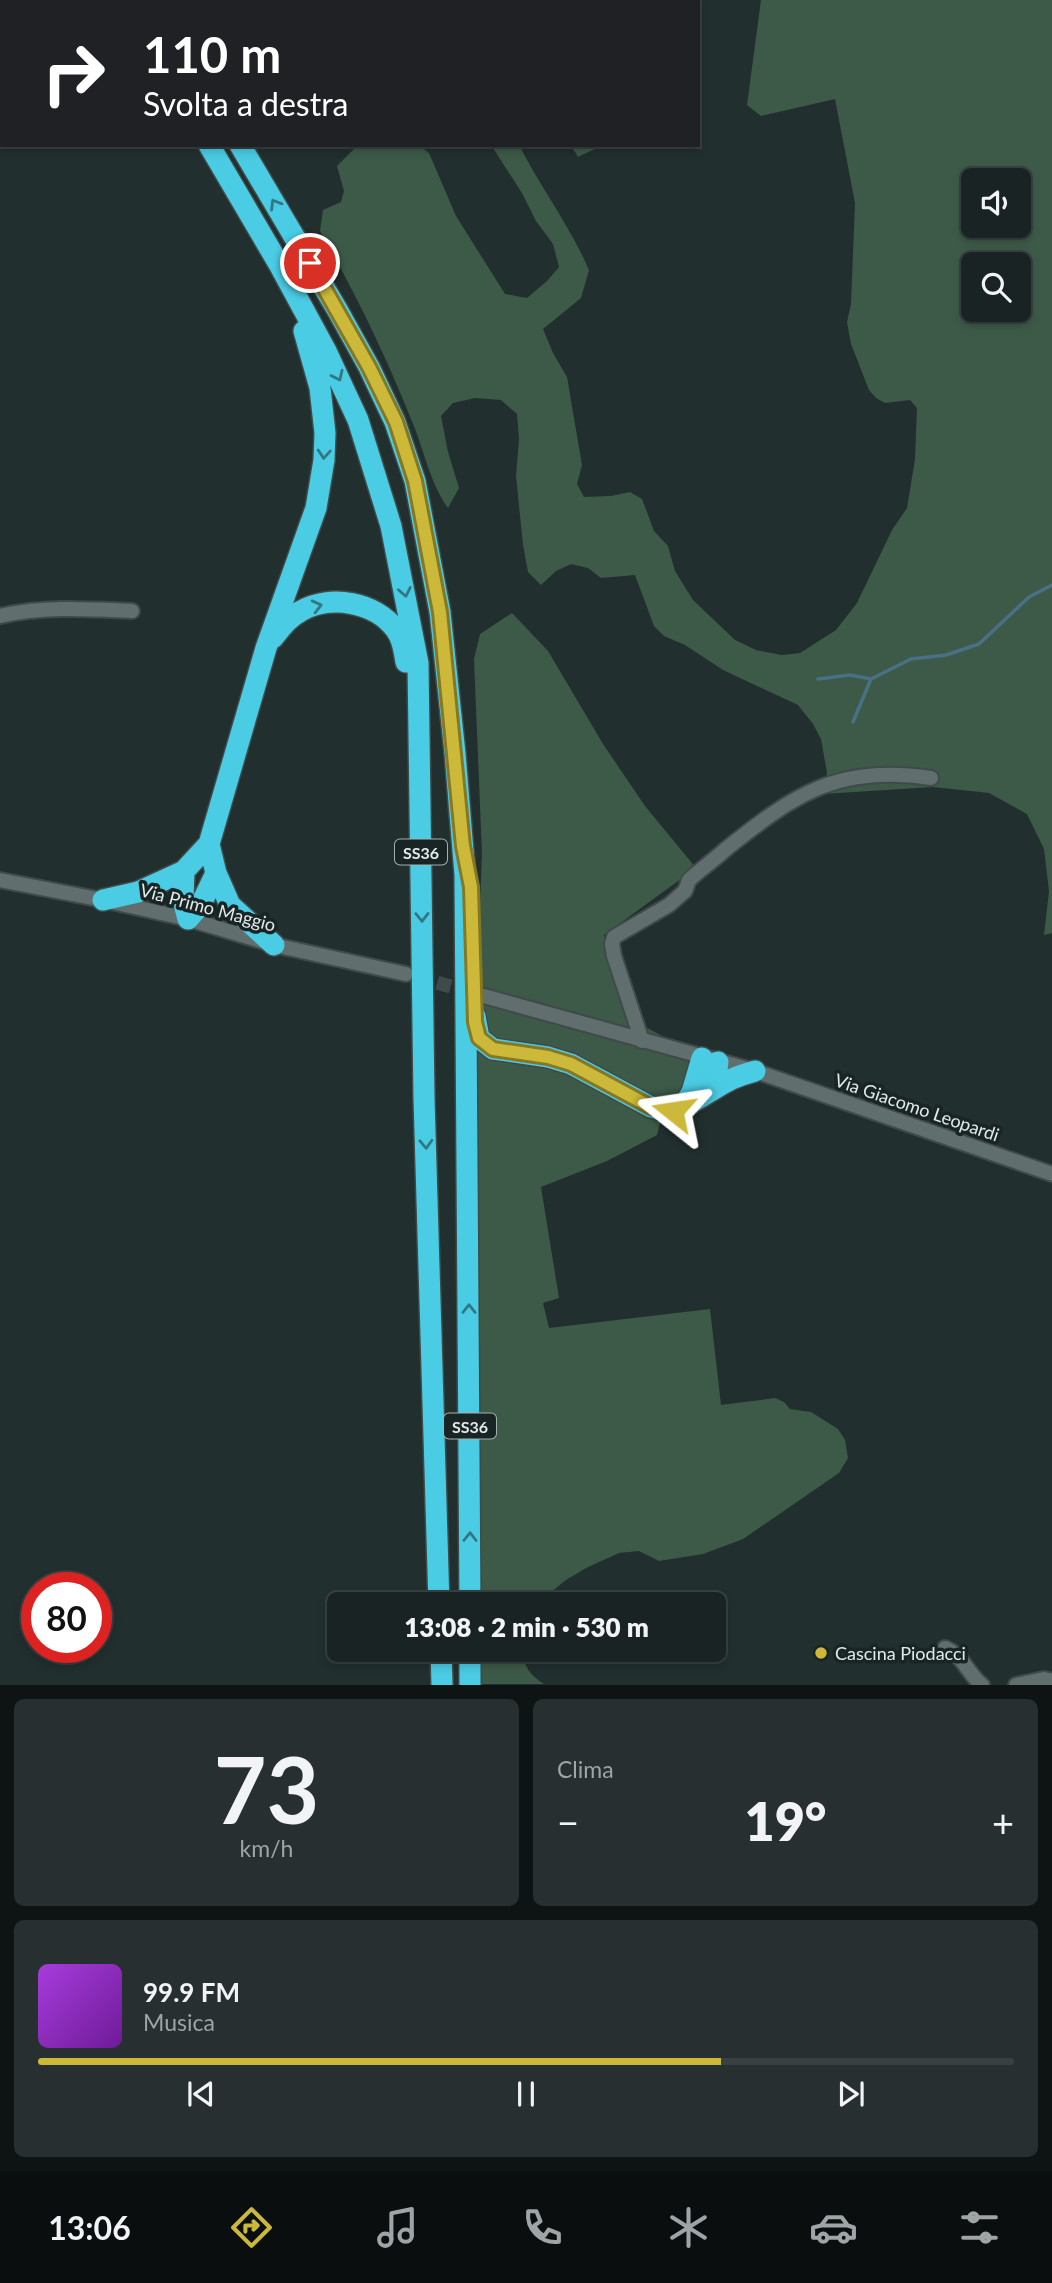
<!DOCTYPE html>
<html lang="it">
<head>
<meta charset="utf-8">
<style>
  :root { --surface:#1a2323; --page:#272f30; --text:#f1f3f6; --muted:#9fa4a6; --line:#384041; --accent:#ccb939 }
  body { margin:0; font-family:Lato,sans-serif; background:var(--page); color:var(--text); height:100vh; display:flex; flex-direction:column; font-size:26px; white-space:nowrap }
  * { box-sizing:border-box; margin:0 }
  p { font-size:23px; color:var(--muted) }
  .icon { flex:none; width:38px; height:38px; fill:none; stroke:currentColor; stroke-width:2; stroke-linecap:round; stroke-linejoin:round }
  .map { position:relative; height:1685px; overflow:hidden }
  .sheet { display:flex; flex-direction:column; gap:14px; padding:14px; background:#0e1313; flex:1 }
  .sheet>* { flex:none }
  .banner { position:absolute; left:0px; top:0px; width:700px; height:147px; box-shadow:0 4px 10px #0003,0 0 0 2px var(--line); background:#202124; color:#fff; overflow:hidden }
  .tools { position:absolute; left:961px; top:168px; display:grid; gap:14px }
  .tools a { display:grid; place-items:center; width:70px; height:70px; border-radius:10px; background:var(--surface); box-shadow:0 4px 10px #0003,0 0 0 2px var(--line); font-size:35px }
  .speed { position:absolute; left:21px; top:1572px; display:flex; gap:14px; font-size:35px; font-weight:700; text-align:center }
  .speed>* { display:grid; place-content:center; width:91px; height:91px; border-radius:50%; background:var(--surface); box-shadow:0 4px 10px #0003,0 0 0 2px var(--line); line-height:1 }
  .speed .limit { border:10px solid #d22; background:#fff; color:#111 }
  .pin { position:absolute; display:grid; place-items:center; width:60px; height:60px; color:#fff; margin:-30px; border:4px solid #fff; border-radius:50%; box-shadow:0 2px 7px #0007 }
  .me { position:absolute; width:77px; margin:-38px; rotate:285deg; stroke-linejoin:round; filter:drop-shadow(0 0 5px #0008) }
  .turn { display:flex; align-items:center; gap:24px; height:147px; padding:0 28px; font-size:32px }
  .turn .icon { width:91px; height:91px; stroke-width:2.5 }
  .turn b { display:block; font-size:49px; line-height:60px }
  .big { font-size:52px; font-weight:800; line-height:1.1 }
  .sheet .widget { flex:1; display:flex; flex-direction:column; justify-content:center; gap:10px; min-width:0; padding:0 24px; border-radius:10px; background:var(--page) }
  .sheet .dial { align-items:center; gap:0 }
  .dial b { font-size:91px; line-height:1 }
  .song { display:flex; align-items:center; gap:21px }
  .cover { width:84px; height:84px; border-radius:10px; background:linear-gradient(135deg,hsl(280 70% 55%),hsl(280 70% 35%)) }
  .played { height:7px; border-radius:4px; background:linear-gradient(90deg,var(--accent) 70%,var(--line) 70%) }
  .keys { display:flex; justify-content:space-around; direction:ltr }
  .heat { display:flex; justify-content:space-between; align-items:center; font-size:38px; direction:ltr }
  .sheet .tiles { flex:1; display:grid; gap:14px; grid-template-columns:1fr 1fr }
  .widget:last-child { grid-column:span 2 }
  .trip { position:absolute; left:327px; top:1592px; width:399px; height:70px; border-radius:10px; background:var(--surface); box-shadow:0 4px 10px #0003,0 0 0 2px var(--line); font-weight:800; line-height:70px; text-align:center }
  .tab-bar { display:flex; height:112px; justify-content:space-around; align-items:center; background:#0a0e0e; color:var(--muted) }
  .tab-bar .icon { width:49px; height:49px }
  .tab-bar .active { color:var(--accent) }
  .tab-bar b { font-size:32px; color:var(--text) }
  .map>svg:first-child { display:block }
</style>
</head>
<body>
<div class="map">
<svg width="1052" height="1685" viewBox="0 0 1052 1685">
  <rect width="100%" height="100%" fill="#222f2f"/>
  <path fill="#3d5a48" fill-rule="evenodd" d="M 377,0 L 551,0 L 552,2 L 378,2 Z
    M 761,0 L 1052,0 L 1052,933 L 1044,935 L 1049,891 L 1044,849 L 1027,814 L 989,793 L 933,787 L 823,794 L 827,773 L 821,739 L 813,724 L 798,705 L 723,670 L 685,645 L 664,636 L 654,626 L 635,575 L 601,578 L 588,568 L 571,564 L 556,571 L 541,585 L 528,572 L 523,545 L 516,476 L 519,439 L 517,414 L 501,400 L 475,398 L 453,403 L 441,416 L 448,452 L 459,488 L 448,508 C 429,481 424,449 411,419 C 385,354 355,292 320,231 L 323,210 L 341,202 L 344,191 L 337,166 L 358,145 L 418,145 L 429,153 L 456,216 L 505,294 L 527,298 L 547,281 L 559,267 L 553,244 L 536,221 L 522,193 L 491,145 L 519,145 C 541,188 570,226 589,270 L 581,298 L 543,329 L 553,353 L 567,377 L 582,465 L 577,484 L 584,497 L 611,496 L 630,492 L 642,499 L 654,531 L 668,546 L 675,571 L 693,600 L 735,640 L 756,650 L 782,655 L 800,653 L 836,630 L 857,603 L 892,530 L 907,508 L 915,459 L 917,408 L 910,400 L 885,403 L 876,398 L 869,390 L 851,344 L 847,322 L 851,304 L 855,203 L 835,99 L 761,116 L 747,105 ZM 973,180 L 1018,180 L 1018,226 L 973,226 ZM 973,264 L 1018,264 L 1018,310 L 973,310 Z
    M 571,145 L 603,145 L 578,157 Z
    M 512,613 L 548,651 L 603,744 L 645,806 L 696,868 L 604,935 L 617,985 L 631,1019 L 702,1058 L 697,1078 L 663,1111 L 657,1135 L 607,1161 L 541,1187 L 559,1298 L 543,1303 L 549,1328 L 710,1309 L 721,1405 L 775,1398 L 784,1402 L 790,1409 L 811,1412 L 838,1429 L 845,1440 L 848,1458 L 839,1473 L 743,1539 L 703,1554 L 659,1561 L 639,1551 L 619,1553 L 586,1568 L 566,1580 L 535,1605 L 481,1605 L 474,974 L 479,930 L 482,854 L 474,659 L 480,634 Z
    M 482,1650 L 522,1650 C 524,1667 530,1675 544,1684 L 482,1684 Z"/>
  <g fill="none" stroke-linecap="round" stroke-linejoin="round">
    <path stroke="#487186" stroke-width="3.5" d="M 818,679 L 850,675 L 871,679 L 911,659 L 946,655 L 979,644 L 1029,597 L 1052,585
      M 853,722 L 871,679"/>
    <path stroke="#3f4b4b" stroke-width="14" stroke-dasharray="14 7" stroke-linecap="butt" d="M 417,977 L 484,996"/>
    <defs>
      <path id="minor" d="M 0,616 C 44,606 87,609 132,611
        M 0,880 L 103,900 L 188,919 L 274,945 L 406,974
        M 484,996 L 755,1071 L 1052,1174
        M 642,1041 L 614,956 L 612,944 L 614,937 L 669,905 L 685,891 L 689,880 C 701,869 714,860 726,849 C 796,793 837,765 931,778
        M 945,1648 C 965,1657 966,1672 982,1685
        M 1016,1685 L 1044,1679 L 1052,1681"/>
      <path id="highway" d="M 123,0 L 124,2
        M 156,0 L 157,2
        M 209,145 L 280,266 L 326,351 L 358,420 L 391,526 L 418,663 L 424,1098 L 439,1605
        M 240,145 L 338,311 L 369,367 L 395,422 L 415,481 L 440,612 L 455,753 L 465,875 L 470,1605
        M 273,638 C 281,628 289,617 301,611 C 330,594 376,602 396,630 C 403,639 404,651 406,662
        M 209,844 L 216,873 L 230,905 L 274,945
        M 184,871 L 183,900 L 188,919
        M 103,900 L 138,892 L 184,871 L 209,844 L 266,648 L 316,508 L 324,460 L 325,433 L 320,388 L 304,331
        M 188,919 L 201,904 L 216,873
        M 475,1016 L 479,1038 L 493,1049 L 548,1057 L 571,1064 L 651,1107 C 682,1117 702,1094 728,1081 C 737,1076 746,1074 755,1071
        M 714,1089 L 718,1062
        M 683,1107 L 692,1092 L 702,1058
        M 441,1650 L 442,1685
        M 470,1650 L 470,1685"/>
    </defs>
    <use href="#minor" stroke="#3f4a49" stroke-width="18"/>
    <use href="#highway" stroke="#3f4a49" stroke-width="24"/>
    <use href="#minor" stroke="#606e6e" stroke-width="14"/>
    <use href="#highway" stroke="#4acce4" stroke-width="21"/>
  </g>
  <defs><path id="oneway-chevron" d="M-2-3.5L2.5 0L-2 3.5" fill="none" stroke-width="1.6" stroke-linecap="round" stroke-linejoin="round" transform="scale(1.75)"/></defs>
  <g stroke="#327884">
    <use href="#oneway-chevron" transform="translate(275 204) rotate(-121)"/>
    <use href="#oneway-chevron" transform="translate(338 376) rotate(65)"/>
    <use href="#oneway-chevron" transform="translate(324 454) rotate(94)"/>
    <use href="#oneway-chevron" transform="translate(405 592) rotate(79)"/>
    <use href="#oneway-chevron" transform="translate(317 606) rotate(-14)"/>
    <use href="#oneway-chevron" transform="translate(422 917) rotate(89)"/>
    <use href="#oneway-chevron" transform="translate(426 1144) rotate(88)"/>
    <use href="#oneway-chevron" transform="translate(469 1309) rotate(-90)"/>
    <use href="#oneway-chevron" transform="translate(470 1537) rotate(-90)"/>
  </g>
  <g fill="none" stroke-linecap="round" stroke-linejoin="round">
    <defs>
      <path id="route" d="M 310,263 L 369,367 L 396,422 L 415,481 L 440,612 L 463,846 L 471,887 L 475,1022 L 479,1038 L 493,1049 L 548,1057 L 571,1064 L 651,1107 L 663,1111 L 673,1111"/>
    </defs>
    <use href="#route" stroke="#857825" stroke-width="18"/>
    <use href="#route" stroke="#ccb939" stroke-width="12"/>
  </g>
  <circle fill="#ccb939" stroke="#192525" stroke-width="2.5" cx="821" cy="1653" r="7"/>
  <g text-anchor="middle" dominant-baseline="central" stroke-width="7" stroke-linejoin="round" paint-order="stroke">
    <g fill="#192525" stroke="#a6afae" stroke-width="2">
      <rect x="395" y="839.5" width="52" height="25" rx="5"/>
      <rect x="444" y="1413.5" width="52" height="25" rx="5"/>
    </g>
    <g font-size="16" font-weight="bold" fill="#e2eae9">
      <text x="421" y="852">SS36</text>
      <text x="470" y="1426">SS36</text>
    </g>
    <g font-size="18" fill="#e2eae9" stroke="#192525">
      <text transform="translate(208 907) rotate(15)">Via Primo Maggio</text>
      <text transform="translate(917 1107) rotate(19)">Via Giacomo Leopardi</text>
    </g>
    <g font-size="18" fill="#e2eae9" stroke="#192525" text-anchor="start">
      <text x="835" y="1653">Cascina Piodacci</text>
    </g>
  </g>
</svg>
<div class="tools">
<a><svg class="icon" aria-label="sound" viewBox="0 0 24 24"><path d="M4 9h4l5-4v14l-5-4H4zM17 9q2 3 0 6"/></svg></a>
<a><svg class="icon" aria-label="search" viewBox="0 0 24 24"><circle cx="10" cy="10" r="6"/><path d="M15 15l6 6"/></svg></a>
</div>
<div class="speed"><div class="limit">80</div></div>
<div class="pin" style="left:310px;top:263px;background:#d93025"><svg class="icon" aria-label="arrive" viewBox="0 0 24 24"><path d="M6 21V4h12l-3 4 3 4H6"/></svg></div>
<svg class="me" style="left:673px;top:1111px" viewBox="-20 -20 40 40"><path d="M0-17L14 15 0 8-14 15z" fill="#ccb939" stroke="#fff" stroke-width="4"/></svg>
<div class="trip">13:08 · 2 min · 530 m</div>
<div class="banner">
<div class="turn"><svg class="icon" aria-label="right" viewBox="0 0 24 24"><path d="M7 20v-9h11M14 6l5 5-5 5"/></svg><div><b>110 m</b>Svolta a destra</div></div>
</div>
</div>
<section class="sheet">
<div class="tiles">
<div class="widget dial"><b>73</b><p>km/h</p></div>
<div class="widget"><p>Clima</p>
<div class="heat"><a>−</a><b class="big">19°</b><a>+</a></div>
</div>
<div class="widget">
<div class="song"><i class="cover"></i><div><b>99.9 FM</b><p>Musica</p></div></div>
<div class="played"></div>
<div class="keys"><svg class="icon" aria-label="previous" viewBox="0 0 24 24"><path d="M18 5L8 12l10 7zM5 5v14"/></svg><svg class="icon" aria-label="pause" viewBox="0 0 24 24"><path d="M8 5v14M16 5v14"/></svg><svg class="icon" aria-label="next" viewBox="0 0 24 24"><path d="M6 5l10 7-10 7zM19 5v14"/></svg></div>
</div>
</div>
</section>
<nav class="tab-bar">
<b>13:06</b>
<svg class="icon active" aria-label="directions" viewBox="0 0 24 24"><path d="M12 3l9 9-9 9-9-9zM9 14v-3h6M13 9l2 2-2 2"/></svg>
<svg class="icon" aria-label="music" viewBox="0 0 24 24"><path d="M9 18V5l10-2v13"/><circle cx="6" cy="18" r="3"/><circle cx="16" cy="16" r="3"/></svg>
<svg class="icon" aria-label="phone" viewBox="0 0 24 24"><path d="M5 4h4l2 5-3 2q2 4 5 5l2-3 5 2v4C11 20 4 13 5 4z"/></svg>
<svg class="icon" aria-label="climate" viewBox="0 0 24 24"><path d="M12 3v18M4 7l16 10M4 17L20 7"/></svg>
<svg class="icon" aria-label="car" viewBox="0 0 24 24"><path d="M5 17H2v-5l4-1 3-4h7l3 4 3 1v5h-3M9 17h6M6 11h13"/><circle cx="7" cy="17" r="2"/><circle cx="17" cy="17" r="2"/></svg>
<svg class="icon" aria-label="filters" viewBox="0 0 24 24"><path d="M4 7h16M4 17h16"/><circle cx="9" cy="7" r="2"/><circle cx="15" cy="17" r="2"/></svg>
</nav>
</body>
</html>
